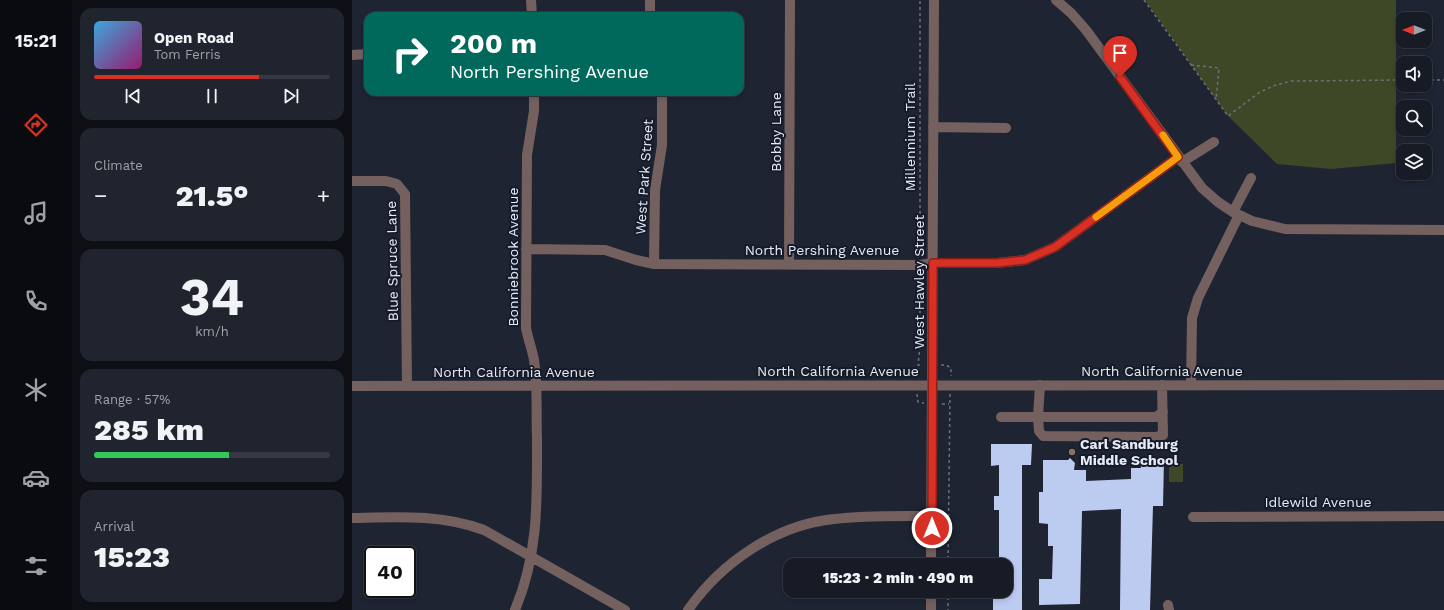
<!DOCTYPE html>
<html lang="en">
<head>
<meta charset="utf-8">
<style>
  :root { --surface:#171b26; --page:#20242e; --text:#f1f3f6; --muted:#9ea1a7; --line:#363943; --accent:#d93025 }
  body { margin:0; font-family:"Work Sans",sans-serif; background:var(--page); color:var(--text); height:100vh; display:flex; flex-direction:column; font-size:15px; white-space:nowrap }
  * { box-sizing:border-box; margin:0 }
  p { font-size:13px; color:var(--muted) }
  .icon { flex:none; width:22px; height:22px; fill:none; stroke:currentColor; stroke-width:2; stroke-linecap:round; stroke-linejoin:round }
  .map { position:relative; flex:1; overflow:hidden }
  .details { display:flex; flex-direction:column; gap:8px; padding:8px; background:#0d0f15; width:280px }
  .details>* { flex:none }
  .top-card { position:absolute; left:12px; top:12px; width:380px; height:84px; border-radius:12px; box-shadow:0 2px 6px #0003,0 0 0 1px var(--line); background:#00695c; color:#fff; overflow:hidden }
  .needle { width:26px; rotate:270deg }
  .fabs { position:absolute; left:1044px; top:12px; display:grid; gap:8px }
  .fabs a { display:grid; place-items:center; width:36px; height:36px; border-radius:8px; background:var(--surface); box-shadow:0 2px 6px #0003,0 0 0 1px var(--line); font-size:20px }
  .speed { position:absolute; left:12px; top:546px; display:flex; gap:8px; font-size:20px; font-weight:700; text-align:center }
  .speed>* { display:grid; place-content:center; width:52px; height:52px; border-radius:50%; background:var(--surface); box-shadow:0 2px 6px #0003,0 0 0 1px var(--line); line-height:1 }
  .speed .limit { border:2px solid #111; border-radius:6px; background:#fff; color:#111 }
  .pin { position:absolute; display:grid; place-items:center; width:34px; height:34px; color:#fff; margin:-41px -17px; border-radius:50% 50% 50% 0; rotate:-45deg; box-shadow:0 0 4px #0007 }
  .pin .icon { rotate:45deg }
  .me { position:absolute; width:44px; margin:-22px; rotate:0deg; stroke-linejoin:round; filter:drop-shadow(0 0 3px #0008) }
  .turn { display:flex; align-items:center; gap:14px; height:84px; padding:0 20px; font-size:18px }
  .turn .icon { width:52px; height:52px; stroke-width:2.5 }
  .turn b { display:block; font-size:28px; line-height:34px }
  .big { font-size:30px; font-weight:800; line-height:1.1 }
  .details .widget { flex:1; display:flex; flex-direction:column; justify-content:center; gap:6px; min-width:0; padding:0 14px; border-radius:12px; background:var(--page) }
  .details .dial { align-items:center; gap:0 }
  .dial b { font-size:52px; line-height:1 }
  .song { display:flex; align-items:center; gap:12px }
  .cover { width:48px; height:48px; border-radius:6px; background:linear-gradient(135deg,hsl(200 70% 55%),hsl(320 70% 35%)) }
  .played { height:4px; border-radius:2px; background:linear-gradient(90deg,var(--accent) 70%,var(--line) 70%) }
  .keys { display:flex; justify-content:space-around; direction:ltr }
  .heat { display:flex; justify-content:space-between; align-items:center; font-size:22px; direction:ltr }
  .charge { height:6px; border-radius:3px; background:linear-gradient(90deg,#34c759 57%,var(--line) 0) }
  .trip { position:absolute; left:431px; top:558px; width:230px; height:40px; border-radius:12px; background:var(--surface); box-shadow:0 2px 6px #0003,0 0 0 1px var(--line); font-weight:800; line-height:40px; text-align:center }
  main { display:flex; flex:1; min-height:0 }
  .menu { display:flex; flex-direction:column; width:72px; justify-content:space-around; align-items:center; background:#090b0f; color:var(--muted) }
  .menu .icon { width:28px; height:28px }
  .menu .active { color:var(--accent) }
  .menu b { font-size:18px; color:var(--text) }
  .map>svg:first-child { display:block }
</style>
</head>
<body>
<main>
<nav class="menu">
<b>15:21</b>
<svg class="icon active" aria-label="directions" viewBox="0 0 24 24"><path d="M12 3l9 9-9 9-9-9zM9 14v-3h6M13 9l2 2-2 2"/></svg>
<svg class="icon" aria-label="music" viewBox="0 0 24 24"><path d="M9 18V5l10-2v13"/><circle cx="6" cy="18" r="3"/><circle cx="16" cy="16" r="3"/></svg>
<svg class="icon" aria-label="phone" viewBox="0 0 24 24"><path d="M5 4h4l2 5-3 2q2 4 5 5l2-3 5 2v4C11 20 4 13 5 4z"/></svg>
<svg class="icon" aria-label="climate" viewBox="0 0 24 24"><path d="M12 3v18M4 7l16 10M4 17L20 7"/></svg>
<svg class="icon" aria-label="car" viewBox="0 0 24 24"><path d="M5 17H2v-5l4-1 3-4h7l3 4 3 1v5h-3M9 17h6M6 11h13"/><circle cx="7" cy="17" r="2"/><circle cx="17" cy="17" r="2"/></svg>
<svg class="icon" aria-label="filters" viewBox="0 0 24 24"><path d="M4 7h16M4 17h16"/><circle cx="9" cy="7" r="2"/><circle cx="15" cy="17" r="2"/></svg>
</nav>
<section class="details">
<div class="widget">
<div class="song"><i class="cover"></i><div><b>Open Road</b><p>Tom Ferris</p></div></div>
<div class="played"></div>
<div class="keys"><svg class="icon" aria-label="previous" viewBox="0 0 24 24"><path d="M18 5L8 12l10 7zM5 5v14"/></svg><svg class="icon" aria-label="pause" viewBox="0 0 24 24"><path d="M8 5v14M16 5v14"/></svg><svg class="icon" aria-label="next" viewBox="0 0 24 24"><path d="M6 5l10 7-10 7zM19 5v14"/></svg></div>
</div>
<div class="widget"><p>Climate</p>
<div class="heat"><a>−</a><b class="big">21.5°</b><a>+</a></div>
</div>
<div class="widget dial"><b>34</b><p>km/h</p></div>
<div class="widget"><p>Range · 57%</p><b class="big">285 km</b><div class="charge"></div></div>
<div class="widget"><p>Arrival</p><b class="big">15:23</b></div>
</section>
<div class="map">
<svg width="1092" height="610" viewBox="0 0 1092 610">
  <rect width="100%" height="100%" fill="#1f2433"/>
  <path fill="#3e4827" d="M 793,0 L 1044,0 L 1044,163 L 979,169 L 925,164 L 876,116 Z
    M 817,464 L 831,464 L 831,482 L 817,482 Z"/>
  <path fill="#bccbf0" d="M 639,444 L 680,444 L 679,465 L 670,465 L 670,610 L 641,610 L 641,591 L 654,591 L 654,565 L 647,565 L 647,510 L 642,510 L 642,496 L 647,496 L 647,465 L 639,466 Z
    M 718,458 L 723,463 L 722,470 L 734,470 L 734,481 L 779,479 L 779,468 L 789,468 L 788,460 L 812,459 L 811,506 L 801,506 L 798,610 L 768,610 L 769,509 L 730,511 L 728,604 L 687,605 L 687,579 L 700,579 L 701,546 L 696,546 L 696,524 L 687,523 L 687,492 L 691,492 L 691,460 L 716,460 Z"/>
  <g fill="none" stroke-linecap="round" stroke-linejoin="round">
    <path stroke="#6c707d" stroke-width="1.5" stroke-dasharray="3 3" stroke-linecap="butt" d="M 792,0 L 876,116 L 908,92 L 921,86 L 939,81 L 1051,80
      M 839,65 L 867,68 L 864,100
      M 1073,80 L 1092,80
      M 568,256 L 568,0
      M 568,274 L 568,346 L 566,365 L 571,365
      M 589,365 L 594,365 L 599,368 L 599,376
      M 565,377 L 566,365
      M 565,394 L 566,402 L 572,403
      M 590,404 L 597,404
      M 596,565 L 598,394
      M 596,591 L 596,610"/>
    <path stroke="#74615f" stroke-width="10" d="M 179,0 L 180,16
      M 298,0 L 298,16
      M 704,0 L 719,13 L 734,30 L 850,188 L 866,202 L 881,212 L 900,221 L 933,229 L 1092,230
      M 0,55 L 16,54
      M 581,127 L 654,128
      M 830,162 L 862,142
      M 0,181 L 34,181 L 45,184 L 53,194 L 55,386
      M 881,212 L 899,178
      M 174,249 L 253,250 L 284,260 L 302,264 L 568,265 L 581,263 L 645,263 L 673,260 L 703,247 L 826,157
      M 302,264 L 303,190 L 310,145 L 310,92
      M 437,264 L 438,0
      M 688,385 L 686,417 L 804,417 L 811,412
      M 839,385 L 840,318 L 846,298 L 887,215
      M 0,386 L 1092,385
      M 649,417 L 686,417 L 687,431 L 691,436 L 803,437 L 811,435 L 810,385
      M 841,517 L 1092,516
      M 0,518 C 45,517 89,514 132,530 L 273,610
      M 579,565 L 582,0
      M 816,605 L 817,610
      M 163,610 C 187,553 185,500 185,439 C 184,413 186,386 182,360 C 180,349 176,339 174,328 L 175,155 L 182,111 L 182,92
      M 336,610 C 369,563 423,525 482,519 C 514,515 547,516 580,516
      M 579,610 L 579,591"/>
  </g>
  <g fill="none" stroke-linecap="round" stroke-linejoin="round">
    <defs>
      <path id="route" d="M 580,528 L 581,263 L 644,263 L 673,260 L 703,247 L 826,157 L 768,77"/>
    </defs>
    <use href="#route" stroke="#8d1f18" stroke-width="10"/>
    <use href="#route" stroke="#d93025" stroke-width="7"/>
    <path stroke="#f59e0b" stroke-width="7" d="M 744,217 L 826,157 L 811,135"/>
  </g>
  <circle fill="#8d6e63" stroke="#161b29" stroke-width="1.5" cx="720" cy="452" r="4"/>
  <g text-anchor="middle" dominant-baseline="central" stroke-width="4" stroke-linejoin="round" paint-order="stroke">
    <g font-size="14" fill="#e6eaf4" stroke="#161b29">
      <text transform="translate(424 132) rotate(-90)">Bobby Lane</text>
      <text transform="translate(558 137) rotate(-90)">Millennium Trail</text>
      <text transform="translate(292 177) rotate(-86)">West Park Street</text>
      <text x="470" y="250">North Pershing Avenue</text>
      <text transform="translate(161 257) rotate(-90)">Bonniebrook Avenue</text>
      <text transform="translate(40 261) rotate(-91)">Blue Spruce Lane</text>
      <text transform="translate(567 282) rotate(-90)">West Hawley Street</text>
      <text x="486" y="371">North California Avenue</text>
      <text x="810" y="371">North California Avenue</text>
      <text x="162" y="372">North California Avenue</text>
      <text x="966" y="502">Idlewild Avenue</text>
    </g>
    <g font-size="14" font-weight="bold" fill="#e6eaf4" stroke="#161b29" text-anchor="start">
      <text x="728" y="444">Carl Sandburg<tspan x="728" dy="16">Middle School</tspan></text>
    </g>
  </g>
</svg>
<div class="fabs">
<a><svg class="needle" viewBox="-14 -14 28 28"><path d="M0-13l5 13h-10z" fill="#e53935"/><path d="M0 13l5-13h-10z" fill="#9ea1a7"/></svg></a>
<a><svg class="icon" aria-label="sound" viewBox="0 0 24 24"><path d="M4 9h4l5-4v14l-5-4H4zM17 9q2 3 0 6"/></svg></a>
<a><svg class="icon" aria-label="search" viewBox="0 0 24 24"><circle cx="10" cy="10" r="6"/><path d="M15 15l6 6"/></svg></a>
<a><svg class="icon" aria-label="layers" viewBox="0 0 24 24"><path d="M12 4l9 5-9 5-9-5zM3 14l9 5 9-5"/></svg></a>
</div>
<div class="speed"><div class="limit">40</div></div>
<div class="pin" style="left:768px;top:77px;background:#d93025"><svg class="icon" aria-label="arrive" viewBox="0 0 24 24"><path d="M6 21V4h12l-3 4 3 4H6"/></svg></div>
<svg class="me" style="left:580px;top:528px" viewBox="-20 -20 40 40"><circle r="17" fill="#d93025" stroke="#fff" stroke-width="3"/><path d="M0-11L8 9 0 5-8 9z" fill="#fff"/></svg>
<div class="trip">15:23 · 2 min · 490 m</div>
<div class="top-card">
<div class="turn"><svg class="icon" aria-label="right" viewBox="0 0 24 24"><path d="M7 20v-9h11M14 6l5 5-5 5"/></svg><div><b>200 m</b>North Pershing Avenue</div></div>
</div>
</div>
</main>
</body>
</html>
